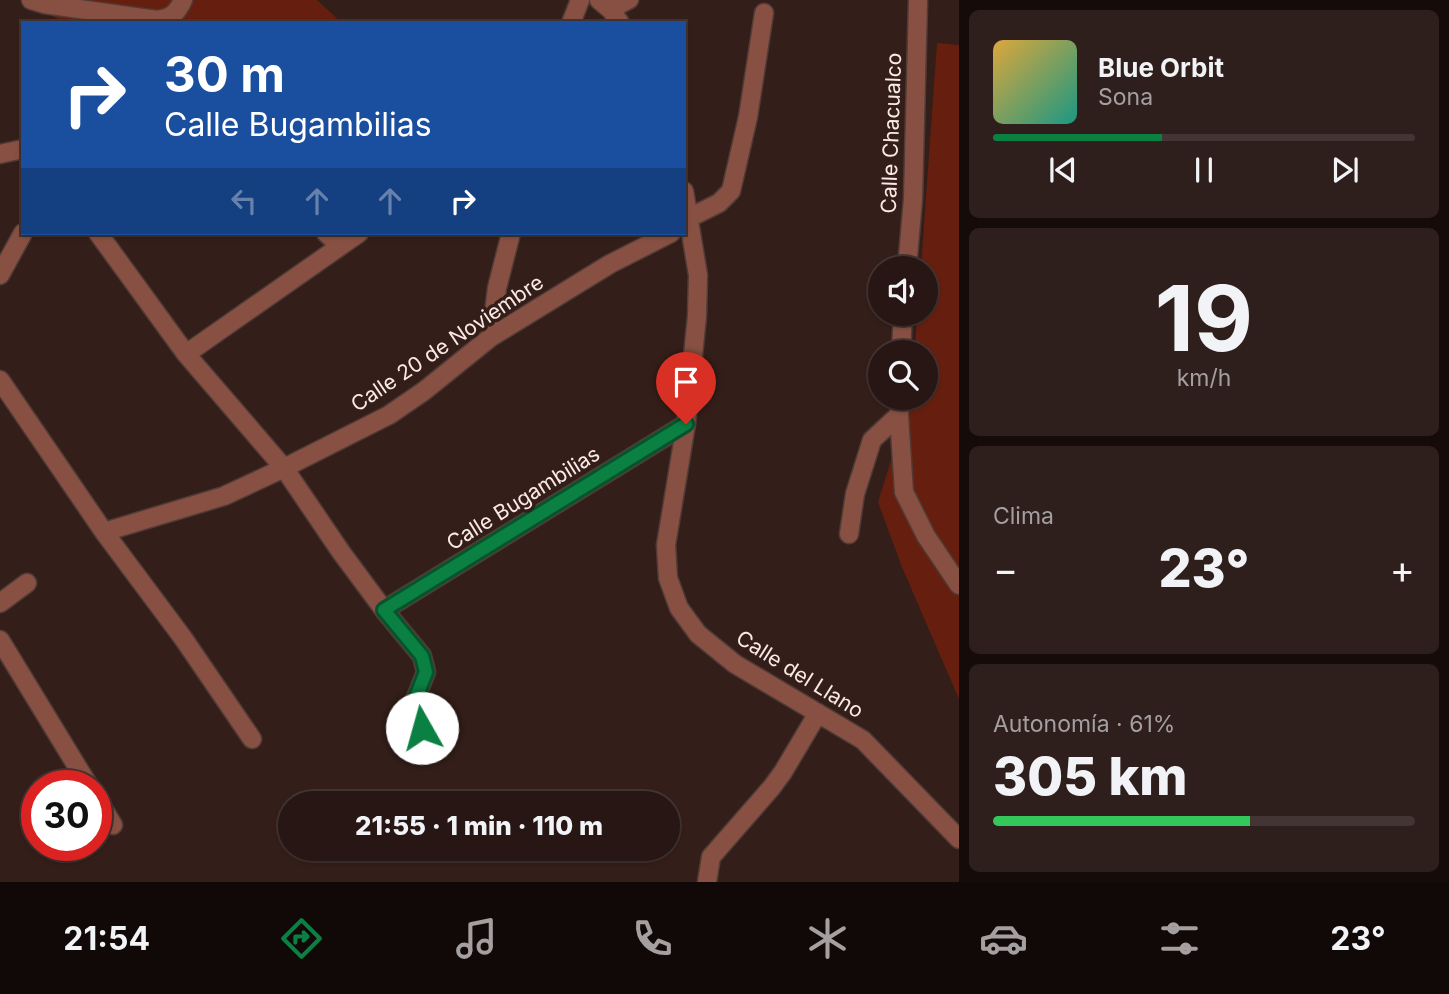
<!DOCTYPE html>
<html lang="es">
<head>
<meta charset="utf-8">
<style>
  :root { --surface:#271613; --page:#2f1f1c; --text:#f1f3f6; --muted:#a49fa0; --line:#433533; --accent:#0b8043 }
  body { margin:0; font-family:Inter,sans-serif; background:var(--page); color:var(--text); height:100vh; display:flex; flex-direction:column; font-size:26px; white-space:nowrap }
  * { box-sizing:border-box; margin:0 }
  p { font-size:23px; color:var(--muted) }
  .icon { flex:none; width:38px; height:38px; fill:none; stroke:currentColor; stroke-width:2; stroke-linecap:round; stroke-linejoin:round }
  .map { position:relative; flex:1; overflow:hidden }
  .panel { display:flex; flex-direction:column; gap:10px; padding:10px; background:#150c0a; width:490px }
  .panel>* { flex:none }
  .hud { position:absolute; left:21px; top:21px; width:665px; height:214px; border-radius:0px; box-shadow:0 2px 5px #0004,0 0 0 2px var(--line); background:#1a4fa0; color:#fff; overflow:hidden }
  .fabs { position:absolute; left:868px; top:256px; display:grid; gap:14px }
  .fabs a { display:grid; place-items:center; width:70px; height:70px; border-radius:50%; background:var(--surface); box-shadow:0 2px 5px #0004,0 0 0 2px var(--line); font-size:35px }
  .speed { position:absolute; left:21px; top:770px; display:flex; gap:14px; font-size:35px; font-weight:700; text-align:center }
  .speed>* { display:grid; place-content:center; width:91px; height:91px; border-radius:50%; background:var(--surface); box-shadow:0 2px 5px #0004,0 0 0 2px var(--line); line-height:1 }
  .speed .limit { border:10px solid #d22; background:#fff; color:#111 }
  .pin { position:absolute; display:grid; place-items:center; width:60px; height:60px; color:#fff; margin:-72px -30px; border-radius:50% 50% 50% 0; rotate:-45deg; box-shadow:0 0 7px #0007 }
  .pin .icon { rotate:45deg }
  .me { position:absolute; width:77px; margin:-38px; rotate:353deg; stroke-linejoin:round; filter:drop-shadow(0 0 5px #0008) }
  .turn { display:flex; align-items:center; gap:24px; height:147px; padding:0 28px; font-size:32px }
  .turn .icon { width:91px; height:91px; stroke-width:2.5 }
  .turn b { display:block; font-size:49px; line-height:60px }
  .lanes { display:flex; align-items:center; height:66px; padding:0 28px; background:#0003; justify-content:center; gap:35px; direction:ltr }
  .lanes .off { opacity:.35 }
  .big { font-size:52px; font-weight:800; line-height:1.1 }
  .panel .card { flex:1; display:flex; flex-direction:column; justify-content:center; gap:10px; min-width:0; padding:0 24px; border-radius:10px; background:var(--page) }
  .panel .dial { align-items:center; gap:0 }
  .dial b { font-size:91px; line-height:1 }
  .song { display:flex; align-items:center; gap:21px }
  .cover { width:84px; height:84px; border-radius:10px; background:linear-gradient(135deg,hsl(40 70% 55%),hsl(170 70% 35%)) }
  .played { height:7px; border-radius:4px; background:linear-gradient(90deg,var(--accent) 40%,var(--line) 40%) }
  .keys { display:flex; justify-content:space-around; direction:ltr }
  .heat { display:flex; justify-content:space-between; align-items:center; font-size:38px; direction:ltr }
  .charge { height:10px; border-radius:5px; background:linear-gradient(90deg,#34c759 61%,var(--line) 0) }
  .trip { position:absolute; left:278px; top:791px; width:402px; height:70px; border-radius:35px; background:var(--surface); box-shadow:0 2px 5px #0004,0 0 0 2px var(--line); font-weight:800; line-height:70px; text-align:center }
  .menu { display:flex; height:112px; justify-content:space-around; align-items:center; background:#100908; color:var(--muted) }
  .menu .icon { width:49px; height:49px }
  .menu .active { color:var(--accent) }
  .menu b { font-size:32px; color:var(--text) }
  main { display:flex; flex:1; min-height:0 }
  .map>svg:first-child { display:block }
</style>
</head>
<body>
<main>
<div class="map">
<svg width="959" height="882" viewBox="0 0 959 882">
  <rect width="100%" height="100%" fill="#341e19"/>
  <path fill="#661f0e" d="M 21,0 L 317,0 L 342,23 L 66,23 Z
    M 937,43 L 959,45 L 959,699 L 902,567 L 878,502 L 911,397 L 926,397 L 926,352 L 915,352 L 917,313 L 926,313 L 926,268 L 921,268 Z"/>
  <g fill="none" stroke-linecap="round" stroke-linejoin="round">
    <defs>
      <path id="lane" d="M 611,10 L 630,0"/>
      <path id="street" d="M 31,0 L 44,4 L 157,20 C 172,18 177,13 183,0
        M 599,0 L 611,10 L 620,23
        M 571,23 L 580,0
        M 0,154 L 23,149
        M 684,191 L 698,275 L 697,316 L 686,424 L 666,545 L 668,578 L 679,608 L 698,634 L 735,664 L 863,740 L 959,839
        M 687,214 L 697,214 L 719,203 L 731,191 L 748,117 L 764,13
        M 98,233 L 186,354 L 284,468 L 341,552 L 384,610 L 422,656 L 426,672 L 415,700 L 416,712 L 427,744
        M 326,233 L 340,246
        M 907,268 L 913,199 L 918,0
        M 0,275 L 23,233
        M 491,337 L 497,288 L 511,233
        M 901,352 L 903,313
        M 186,354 L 359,233
        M 0,380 L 104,532 L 183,638 L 252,739
        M 900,397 L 899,415 L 904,492 L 926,536 L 959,585
        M 104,532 L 224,496 L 284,468 L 389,415 L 424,391 L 491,337 L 610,264 L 671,233
        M 849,534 L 855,494 L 872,440 L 899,415
        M 0,603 L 27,583
        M 384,610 L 686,424
        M 0,640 L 89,786
        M 96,797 L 113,825
        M 707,882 L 711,857 L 772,787 L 783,772 L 818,713"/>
    </defs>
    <use href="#lane" stroke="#503b36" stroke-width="19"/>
    <use href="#street" stroke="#503b36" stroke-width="21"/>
    <use href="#lane" stroke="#885043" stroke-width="16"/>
    <use href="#street" stroke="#885043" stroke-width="18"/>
  </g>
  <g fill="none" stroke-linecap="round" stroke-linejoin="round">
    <defs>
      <path id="route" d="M 422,728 L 416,712 L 415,700 L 426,672 L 422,656 L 384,610 L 686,424"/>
    </defs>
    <use href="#route" stroke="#07532c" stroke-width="18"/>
    <use href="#route" stroke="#0b8043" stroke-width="12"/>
  </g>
  <g text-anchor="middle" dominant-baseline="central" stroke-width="7" stroke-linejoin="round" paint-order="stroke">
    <g font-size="21" fill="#faeae6" stroke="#341e19">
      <text transform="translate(891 133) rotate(-88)">Calle Chacualco</text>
      <text transform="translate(447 343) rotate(-34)">Calle 20 de Noviembre</text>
      <text transform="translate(523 498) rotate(-32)">Calle Bugambilias</text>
      <text transform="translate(800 674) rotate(32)">Calle del Llano</text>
    </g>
  </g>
</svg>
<div class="fabs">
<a><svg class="icon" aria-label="sound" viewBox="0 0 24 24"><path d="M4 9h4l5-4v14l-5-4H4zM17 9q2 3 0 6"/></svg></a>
<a><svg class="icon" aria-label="search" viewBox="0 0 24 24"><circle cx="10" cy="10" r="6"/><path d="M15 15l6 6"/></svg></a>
</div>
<div class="speed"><div class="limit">30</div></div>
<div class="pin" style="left:686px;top:424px;background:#d93025"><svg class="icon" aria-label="arrive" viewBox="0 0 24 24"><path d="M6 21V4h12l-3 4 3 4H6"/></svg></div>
<svg class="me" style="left:422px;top:728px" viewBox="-20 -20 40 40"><circle r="19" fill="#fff"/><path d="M0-13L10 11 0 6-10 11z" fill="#0b8043"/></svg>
<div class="trip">21:55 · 1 min · 110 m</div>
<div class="hud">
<div class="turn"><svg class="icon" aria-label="right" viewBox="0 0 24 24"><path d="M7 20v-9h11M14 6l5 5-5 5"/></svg><div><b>30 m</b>Calle Bugambilias</div></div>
<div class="lanes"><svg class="icon off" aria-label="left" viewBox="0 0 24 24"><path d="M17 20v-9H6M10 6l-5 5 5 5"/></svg><svg class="icon off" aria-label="ahead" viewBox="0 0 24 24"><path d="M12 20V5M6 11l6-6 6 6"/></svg><svg class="icon off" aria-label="ahead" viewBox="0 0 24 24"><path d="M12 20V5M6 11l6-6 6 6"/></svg><svg class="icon" aria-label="right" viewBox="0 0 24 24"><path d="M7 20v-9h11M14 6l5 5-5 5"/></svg></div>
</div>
</div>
<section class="panel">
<div class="card">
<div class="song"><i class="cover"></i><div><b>Blue Orbit</b><p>Sona</p></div></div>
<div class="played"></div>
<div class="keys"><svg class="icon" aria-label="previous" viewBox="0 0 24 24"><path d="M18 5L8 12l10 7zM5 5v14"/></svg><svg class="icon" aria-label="pause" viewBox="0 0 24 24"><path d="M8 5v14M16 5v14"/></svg><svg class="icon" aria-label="next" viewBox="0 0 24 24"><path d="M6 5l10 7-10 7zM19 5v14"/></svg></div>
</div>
<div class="card dial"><b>19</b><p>km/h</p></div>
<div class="card"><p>Clima</p>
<div class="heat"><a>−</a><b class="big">23°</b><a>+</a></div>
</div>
<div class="card"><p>Autonomía · 61%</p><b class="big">305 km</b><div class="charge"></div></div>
</section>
</main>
<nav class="menu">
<b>21:54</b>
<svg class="icon active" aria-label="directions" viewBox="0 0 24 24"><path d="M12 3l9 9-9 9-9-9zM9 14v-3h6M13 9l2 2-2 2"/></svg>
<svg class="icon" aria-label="music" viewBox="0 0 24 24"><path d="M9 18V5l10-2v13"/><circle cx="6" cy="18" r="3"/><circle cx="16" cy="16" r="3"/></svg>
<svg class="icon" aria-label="phone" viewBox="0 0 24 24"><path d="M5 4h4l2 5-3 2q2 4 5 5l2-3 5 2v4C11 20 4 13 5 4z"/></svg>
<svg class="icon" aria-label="climate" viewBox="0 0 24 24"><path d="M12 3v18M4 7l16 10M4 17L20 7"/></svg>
<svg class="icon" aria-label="car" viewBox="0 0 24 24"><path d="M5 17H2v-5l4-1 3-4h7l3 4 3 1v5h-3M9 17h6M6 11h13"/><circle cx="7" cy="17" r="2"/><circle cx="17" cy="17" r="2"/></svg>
<svg class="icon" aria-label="filters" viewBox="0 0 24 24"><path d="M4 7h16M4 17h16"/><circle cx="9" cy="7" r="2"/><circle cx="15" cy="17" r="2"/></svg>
<b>23°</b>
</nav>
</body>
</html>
